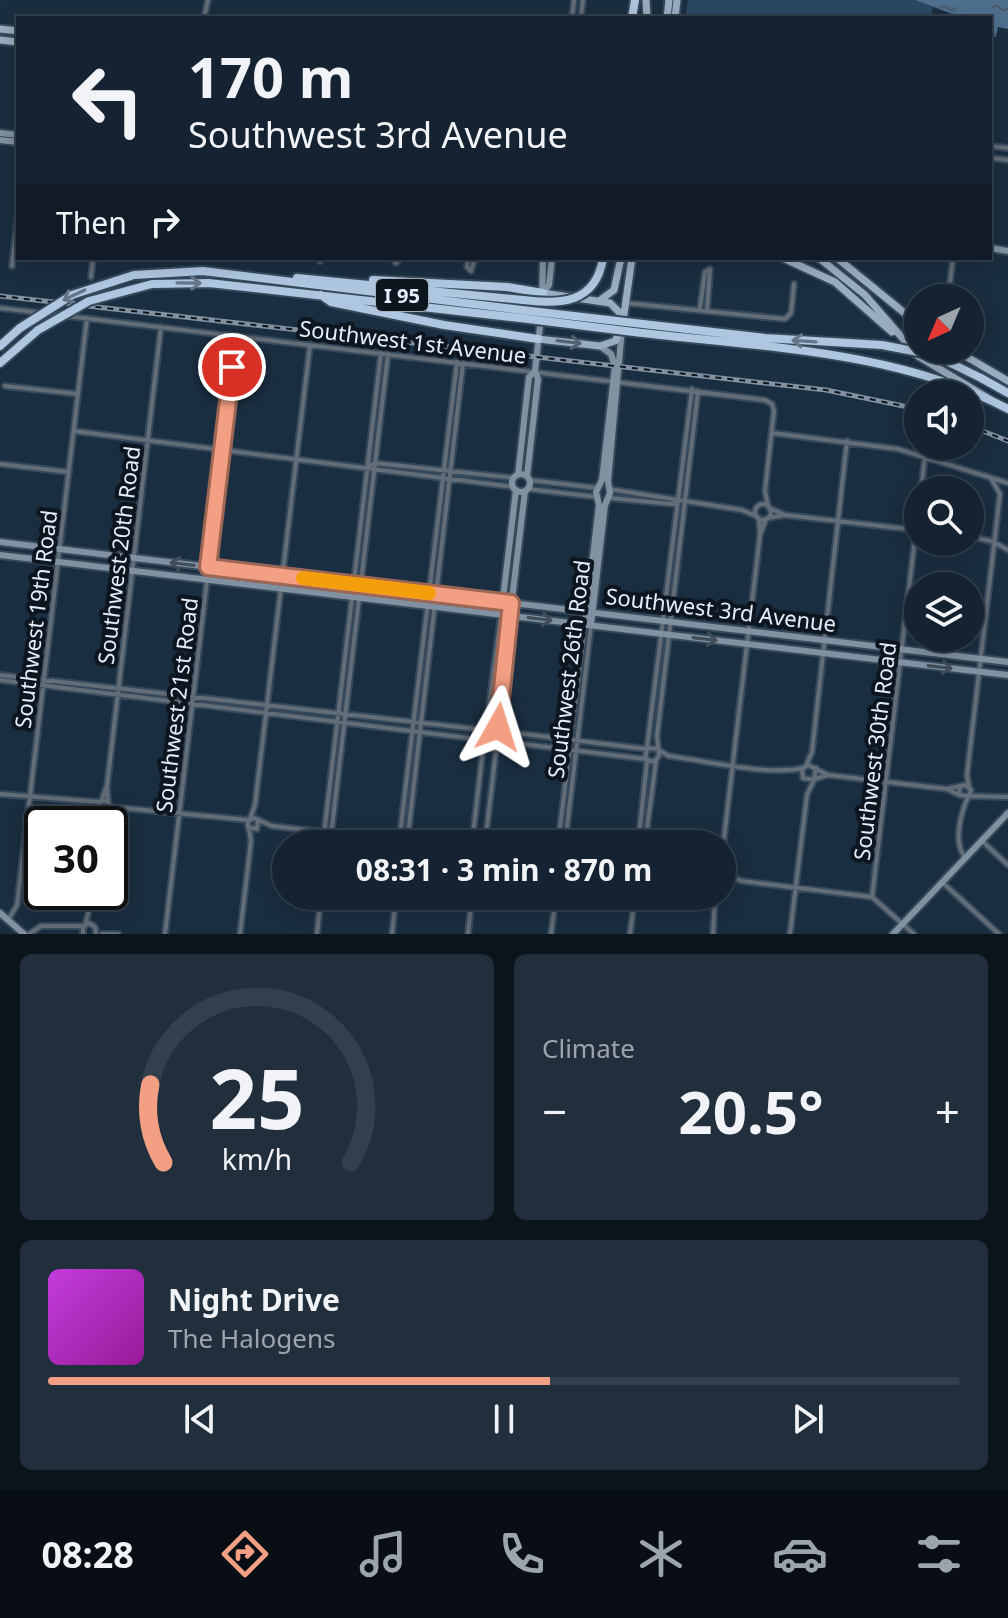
<!DOCTYPE html>
<html lang="en">
<head>
<meta charset="utf-8">
<style>
  :root { --surface:#142231; --page:#212f3d; --text:#f1f3f6; --muted:#9da4ab; --line:#333f4d; --accent:#f39f83 }
  body { margin:0; font-family:"Noto Sans",sans-serif; background:var(--page); color:var(--text); height:100vh; display:flex; flex-direction:column; font-size:30px; white-space:nowrap }
  * { box-sizing:border-box; margin:0 }
  p { font-size:26px; color:var(--muted) }
  .icon { flex:none; width:44px; height:44px; fill:none; stroke:currentColor; stroke-width:2; stroke-linecap:round; stroke-linejoin:round }
  .map { position:relative; height:934px; overflow:hidden }
  .drawer { display:flex; flex-direction:column; gap:20px; padding:20px; background:#0b131b; flex:1 }
  .drawer>* { flex:none }
  .top-card { position:absolute; left:16px; top:16px; width:976px; height:244px; border-radius:0px; box-shadow:0 4px 20px #0003,0 0 0 2px var(--line); background:#142231; color:var(--text); overflow:hidden }
  .needle { width:52px; rotate:224deg }
  .buttons { position:absolute; left:904px; top:284px; display:grid; gap:16px }
  .buttons a { display:grid; place-items:center; width:80px; height:80px; border-radius:50%; background:var(--surface); box-shadow:0 4px 20px #0003,0 0 0 2px var(--line); font-size:40px }
  .speed { position:absolute; left:24px; top:806px; display:flex; gap:16px; font-size:40px; font-weight:700; text-align:center }
  .speed>* { display:grid; place-content:center; width:104px; height:104px; border-radius:50%; background:var(--surface); box-shadow:0 4px 20px #0003,0 0 0 2px var(--line); line-height:1 }
  .speed .limit { border:4px solid #111; border-radius:12px; background:#fff; color:#111 }
  .pin { position:absolute; display:grid; place-items:center; width:68px; height:68px; color:#fff; margin:-34px; border:4px solid #fff; border-radius:50%; box-shadow:0 2px 8px #0007 }
  .me { position:absolute; width:88px; margin:-44px; rotate:6deg; stroke-linejoin:round; filter:drop-shadow(0 0 6px #0008) }
  .turn { display:flex; align-items:center; gap:28px; height:168px; padding:0 40px; font-size:36px }
  .turn .icon { width:104px; height:104px; stroke-width:2.5 }
  .turn b { display:block; font-size:56px; line-height:68px }
  .then { display:flex; align-items:center; height:76px; padding:0 40px; background:#0003; gap:16px; font-size:30px }
  .big { font-size:60px; font-weight:700; line-height:1.1 }
  .drawer .card { flex:1; display:flex; flex-direction:column; justify-content:center; gap:12px; min-width:0; padding:0 28px; border-radius:12px; background:var(--page) }
  .drawer .dial { align-items:center; gap:0 }
  .dial svg { height:208px; overflow:visible; fill:none; stroke:var(--line); stroke-width:7; stroke-linecap:round; text-anchor:middle }
  .dial text { fill:var(--text); stroke:none }
  .song { display:flex; align-items:center; gap:24px }
  .cover { width:96px; height:96px; border-radius:12px; background:linear-gradient(135deg,hsl(290 70% 55%),hsl(300 70% 35%)) }
  .played { height:8px; border-radius:4px; background:linear-gradient(90deg,var(--accent) 55%,var(--line) 55%) }
  .keys { display:flex; justify-content:space-around; direction:ltr }
  .heat { display:flex; justify-content:space-between; align-items:center; font-size:44px; direction:ltr }
  .drawer .tiles { flex:1; display:grid; gap:20px; grid-template-columns:1fr 1fr }
  .card:last-child { grid-column:span 2 }
  .trip { position:absolute; left:272px; top:830px; width:464px; height:80px; border-radius:40px; background:var(--surface); box-shadow:0 4px 20px #0003,0 0 0 2px var(--line); font-weight:700; line-height:80px; text-align:center }
  .tabs { display:flex; height:128px; justify-content:space-around; align-items:center; background:#080e14; color:var(--muted) }
  .tabs .icon { width:56px; height:56px }
  .tabs .current { color:var(--accent) }
  .tabs b { font-size:36px; color:var(--text) }
  .map>svg:first-child { display:block }
</style>
</head>
<body>
<div class="map">
<svg width="1008" height="934" viewBox="0 0 1008 934">
  <defs>
    <pattern id="water-ripples" width="26" height="14" patternUnits="userSpaceOnUse" patternTransform="scale(2)"><rect width="26" height="14" fill="#4f6f8f"/><path d="M2 4q2-2 4 0t4 0M15 11q2-2 4 0t4 0" fill="none" stroke="#49596a"/></pattern>
  </defs>
  <rect width="100%" height="100%" fill="#1a2e41"/>
  <path fill="#2b4863" d="M 688,0 L 915,0 L 933,7 L 931,18 L 685,18 Z"/>
  <path fill="url(#water-ripples)" d="M 915,0 L 1008,0 L 1008,29 L 998,27 L 996,37 L 990,36 L 990,18 L 963,18 Z"/>
  <g fill="none" stroke-linecap="round" stroke-linejoin="round">
    <defs>
      <path id="street" d="M 204,18 L 208,0
        M 572,18 L 574,0
        M 581,18 L 583,0
        M 990,146 L 1008,148
        M 990,158 L 1008,160
        M 393,258 L 396,263 L 400,258
        M 468,258 L 467,267 L 471,271 L 475,258
        M 320,261 L 320,258
        M 12,266 L 18,215
        M 91,277 L 93,258
        M 948,298 L 953,258
        M 626,303 L 785,319 L 791,313 L 794,284
        M 0,308 L 765,400 L 772,404 L 774,411 L 765,491 L 768,506
        M 700,308 L 705,272 L 710,269 L 707,310
        M 5,386 L 78,394
        M 74,431 L 514,487
        M 772,433 L 898,449 L 1008,483
        M 0,464 L 69,472
        M 368,466 L 375,463 L 514,478
        M 991,478 L 1000,494
        M 529,480 L 598,488
        M 528,489 L 597,497
        M 609,489 L 742,510 L 756,516
        M 921,490 L 925,456
        M 610,498 L 672,504 L 678,502
        M755 512a8 8 0 1 1 16 0a8 8 0 1 1-16 0Z
        M 769,508 L 785,515
        M 768,518 L 785,515 L 916,530
        M 760,535 L 766,519
        M 970,536 L 994,542 L 1008,550
        M 0,675 L 485,730
        M 0,680 L 484,740
        M482 735a9 9 0 1 1 18 0a9 9 0 1 1-18 0Z
        M 486,728 L 501,615
        M 498,730 L 510,617
        M 499,731 L 646,749
        M 497,741 L 645,759
        M 647,748 L 692,389
        M 658,749 L 647,748 L 645,759 L 654,762 L 659,756 L 657,736 L 698,391
        M 660,751 L 669,756 C 707,761 767,776 803,768
        M 806,766 L 812,752 L 847,441
        M 816,768 L 814,780 L 803,778 L 802,769 L 808,765 L 828,775
        M 815,779 L 828,775 L 947,789 L 959,795
        M 969,787 L 967,775 L 1000,494
        M 947,789 L 965,785 L 971,790 L 969,796 L 959,795 L 960,786
        M 0,794 L 100,802
        M 971,796 L 1008,797
        M98.5 806a5.5 5.5 0 1 1 11 0a5.5 5.5 0 1 1-11 0Z
        M 101,802 L 107,786
        M 108,802 L 107,786 L 161,327
        M 108,811 L 123,808 L 248,820
        M 250,819 L 255,805 L 310,345
        M 258,821 L 257,829 L 248,827 L 248,821 L 254,818 L 272,826 L 428,844
        M 102,824 L 107,811
        M 328,832 L 332,827 L 388,354
        M 403,841 L 408,835 L 463,363
        M 982,841 L 1008,865
        M 472,843 L 484,740
        M 327,844 L 325,826 L 381,353
        M 402,844 L 400,834 L 457,362
        M 485,844 L 497,742
        M 558,844 L 585,624
        M 565,844 L 591,625
        M 638,844 L 647,762
        M 645,844 L 656,761
        M 722,855 L 760,535 L 759,518
        M 966,858 C 952,844 961,813 968,797
        M 722,872 L 727,879 L 722,886
        M 726,875 L 742,881 L 872,897 L 914,934
        M 942,882 L 999,934
        M 872,897 L 918,513
        M 8,920 L 17,905 L 87,318
        M 85,925 L 94,892
        M 29,934 L 41,926 L 84,926
        M 83,934 L 83,927 L 89,923 L 95,927 L 96,934
        M 102,934 L 118,934
        M 165,934 L 236,336
        M 240,934 L 251,841 L 249,829
        M 317,934 L 321,896
        M 392,934 L 396,896
        M 468,934 L 472,896
        M 551,934 L 556,896
        M 630,934 L 635,896
        M 713,934 L 715,896
        M 790,934 L 807,795 L 814,780"/>
      <path id="secondary" d="M 0,133 L 18,135
        M 0,140 L 18,142
        M 990,248 L 1008,251
        M 543,293 L 549,285 L 552,258
        M 542,306 L 543,258
        M512 483a9 9 0 1 1 18 0a9 9 0 1 1-18 0Z
        M 518,475 L 529,377 L 535,371
        M 527,476 L 538,379 L 535,371 L 541,317
        M 0,542 L 1008,662
        M 0,555 L 1008,675
        M 501,615 L 516,490
        M 510,616 L 525,491
        M 585,624 L 599,505 L 596,492 L 602,480 L 615,366 L 611,354 L 600,346
        M 591,625 L 605,505 L 610,493 L 608,481 L 622,329
        M 0,913 L 24,934
        M 893,934 L 1008,813"/>
      <path id="primary" d="M 646,0 L 647,18
        M 667,18 L 669,0
        M 675,18 L 677,0
        M 0,29 L 18,31
        M 0,40 L 18,42
        M 783,258 L 835,282 L 892,332
        M 819,258 L 865,295 L 918,356 L 991,400
        M 837,258 L 918,324
        M 543,293 L 610,303 L 623,316
        M 599,301 L 614,290 L 621,258
        M 538,339 L 600,346 L 615,341 L 622,328 L 632,258
        M 955,350 L 1008,381"/>
      <path id="highway" d="M 632,18 L 635,0
        M 134,275 L 203,271 L 522,310
        M 297,278 L 523,300
        M 373,280 L 507,287 L 543,293
        M 152,284 L 209,283 L 520,318
        M 321,295 L 331,302 L 444,325 L 538,339
        M 643,324 L 765,338 L 882,345
        M 642,333 C 763,347 899,351 1008,409
        M 0,346 L 20,328
        M 0,363 L 38,330
        M 981,378 L 1008,393"/>
    </defs>
    <use href="#street" stroke="#36495b" stroke-width="8"/>
    <use href="#secondary" stroke="#36495b" stroke-width="10"/>
    <use href="#primary" stroke="#36495b" stroke-width="11"/>
    <use href="#highway" stroke="#36495b" stroke-width="12"/>
    <use href="#street" stroke="#636d77" stroke-width="4"/>
    <use href="#secondary" stroke="#8191a1" stroke-width="6"/>
    <use href="#primary" stroke="#99adc1" stroke-width="7"/>
    <use href="#highway" stroke="#aec6df" stroke-width="8"/>
    <defs>
      <path id="rail" d="M 0,296 L 826,390 L 918,409
        M 970,426 L 1008,441"/>
    </defs>
    <use href="#rail" stroke="#8191a1" stroke-width="5"/>
    <use href="#rail" stroke="#0d151e" stroke-width="2" stroke-dasharray="6" stroke-linecap="butt"/>
    <defs>
      <path id="highway-bridge" d="M 523,300 C 561,305 596,303 603,258
        M 522,310 L 643,324
        M 520,318 L 642,333
        M 20,328 L 72,295 L 134,275
        M 38,330 L 89,301 L 152,284
        M 882,345 L 934,355 L 981,378"/>
    </defs>
    <use href="#highway-bridge" stroke="#36495b" stroke-width="12" stroke-linecap="butt"/>
    <use href="#highway-bridge" stroke="#aec6df" stroke-width="8"/>
  </g>
  <defs><path id="oneway-shaft" d="M-6 0H5M1.5-3L5.5 0L1.5 3" fill="none" stroke-width="1.6" stroke-linecap="round" stroke-linejoin="round" transform="scale(2)"/></defs>
  <g stroke="#667688">
    <use href="#oneway-shaft" transform="translate(189 283) rotate(1)"/>
    <use href="#oneway-shaft" transform="translate(74 295) rotate(155)"/>
    <use href="#oneway-shaft" transform="translate(804 341) rotate(-176)"/>
  </g>
  <use stroke="#536170" href="#oneway-shaft" transform="translate(569 342) rotate(7)"/>
  <g stroke="#414d59">
    <use href="#oneway-shaft" transform="translate(182 564) rotate(-173)"/>
    <use href="#oneway-shaft" transform="translate(540 619) rotate(7)"/>
    <use href="#oneway-shaft" transform="translate(705 639) rotate(7)"/>
    <use href="#oneway-shaft" transform="translate(940 667) rotate(7)"/>
  </g>
  <g fill="none" stroke-linecap="round" stroke-linejoin="round">
    <defs>
      <path id="route" d="M 232,367 L 208,567 L 511,603 L 498,727"/>
    </defs>
    <use href="#route" stroke="#9e6755" stroke-width="20"/>
    <use href="#route" stroke="#f39f83" stroke-width="14"/>
    <path stroke="#f59e0b" stroke-width="14" d="M 303,578 L 429,593"/>
  </g>
  <g text-anchor="middle" dominant-baseline="central" stroke-width="8" stroke-linejoin="round" paint-order="stroke">
    <rect fill="#0d151e" stroke="#a2adb9" stroke-width="2" x="376" y="279" width="52" height="32" rx="6"/>
    <g font-size="20" font-weight="bold" fill="#e2eefb">
      <text x="402" y="295">I 95</text>
    </g>
    <g font-size="22" fill="#e2eefb" stroke="#0d151e">
      <text transform="translate(413 341) rotate(7)">Southwest 1st Avenue</text>
      <text transform="translate(118 555) rotate(-83)">Southwest 20th Road</text>
      <text transform="translate(721 609) rotate(7)">Southwest 3rd Avenue</text>
      <text transform="translate(35 619) rotate(-83)">Southwest 19th Road</text>
      <text transform="translate(568 669) rotate(-83)">Southwest 26th Road</text>
      <text transform="translate(176 705) rotate(-83)">Southwest 21st Road</text>
      <text transform="translate(874 751) rotate(-83)">Southwest 30th Road</text>
    </g>
  </g>
</svg>
<div class="buttons">
<a><svg class="needle" viewBox="-14 -14 28 28"><path d="M0-13l5 13h-10z" fill="#e53935"/><path d="M0 13l5-13h-10z" fill="#9da4ab"/></svg></a>
<a><svg class="icon" aria-label="sound" viewBox="0 0 24 24"><path d="M4 9h4l5-4v14l-5-4H4zM17 9q2 3 0 6"/></svg></a>
<a><svg class="icon" aria-label="search" viewBox="0 0 24 24"><circle cx="10" cy="10" r="6"/><path d="M15 15l6 6"/></svg></a>
<a><svg class="icon" aria-label="layers" viewBox="0 0 24 24"><path d="M12 4l9 5-9 5-9-5zM3 14l9 5 9-5"/></svg></a>
</div>
<div class="speed"><div class="limit">30</div></div>
<div class="pin" style="left:232px;top:367px;background:#d93025"><svg class="icon" aria-label="arrive" viewBox="0 0 24 24"><path d="M6 21V4h12l-3 4 3 4H6"/></svg></div>
<svg class="me" style="left:498px;top:727px" viewBox="-20 -20 40 40"><path d="M0-17L14 15 0 8-14 15z" fill="#f39f83" stroke="#fff" stroke-width="4"/></svg>
<div class="trip">08:31 · 3 min · 870 m</div>
<div class="top-card">
<div class="turn"><svg class="icon" aria-label="left" viewBox="0 0 24 24"><path d="M17 20v-9H6M10 6l-5 5 5 5"/></svg><div><b>170 m</b>Southwest 3rd Avenue</div></div>
<div class="then">Then<svg class="icon" aria-label="right" viewBox="0 0 24 24"><path d="M7 20v-9h11M14 6l5 5-5 5"/></svg></div>
</div>
</div>
<section class="drawer">
<div class="tiles">
<div class="card dial"><svg viewBox="0 0 100 80">
<path d="M14 69A42 42 0 1 1 86 69"/>
<path d="M14 69A42 42 0 0 1 9 39" stroke="#f39f83"/>
<text x="50" y="56" font-size="32" font-weight="700">25</text>
<text x="50" y="72" font-size="11">km/h</text>
</svg></div>
<div class="card"><p>Climate</p>
<div class="heat"><a>−</a><b class="big">20.5°</b><a>+</a></div>
</div>
<div class="card">
<div class="song"><i class="cover"></i><div><b>Night Drive</b><p>The Halogens</p></div></div>
<div class="played"></div>
<div class="keys"><svg class="icon" aria-label="previous" viewBox="0 0 24 24"><path d="M18 5L8 12l10 7zM5 5v14"/></svg><svg class="icon" aria-label="pause" viewBox="0 0 24 24"><path d="M8 5v14M16 5v14"/></svg><svg class="icon" aria-label="next" viewBox="0 0 24 24"><path d="M6 5l10 7-10 7zM19 5v14"/></svg></div>
</div>
</div>
</section>
<nav class="tabs">
<b>08:28</b>
<svg class="icon current" aria-label="directions" viewBox="0 0 24 24"><path d="M12 3l9 9-9 9-9-9zM9 14v-3h6M13 9l2 2-2 2"/></svg>
<svg class="icon" aria-label="music" viewBox="0 0 24 24"><path d="M9 18V5l10-2v13"/><circle cx="6" cy="18" r="3"/><circle cx="16" cy="16" r="3"/></svg>
<svg class="icon" aria-label="phone" viewBox="0 0 24 24"><path d="M5 4h4l2 5-3 2q2 4 5 5l2-3 5 2v4C11 20 4 13 5 4z"/></svg>
<svg class="icon" aria-label="climate" viewBox="0 0 24 24"><path d="M12 3v18M4 7l16 10M4 17L20 7"/></svg>
<svg class="icon" aria-label="car" viewBox="0 0 24 24"><path d="M5 17H2v-5l4-1 3-4h7l3 4 3 1v5h-3M9 17h6M6 11h13"/><circle cx="7" cy="17" r="2"/><circle cx="17" cy="17" r="2"/></svg>
<svg class="icon" aria-label="filters" viewBox="0 0 24 24"><path d="M4 7h16M4 17h16"/><circle cx="9" cy="7" r="2"/><circle cx="15" cy="17" r="2"/></svg>
</nav>
</body>
</html>
